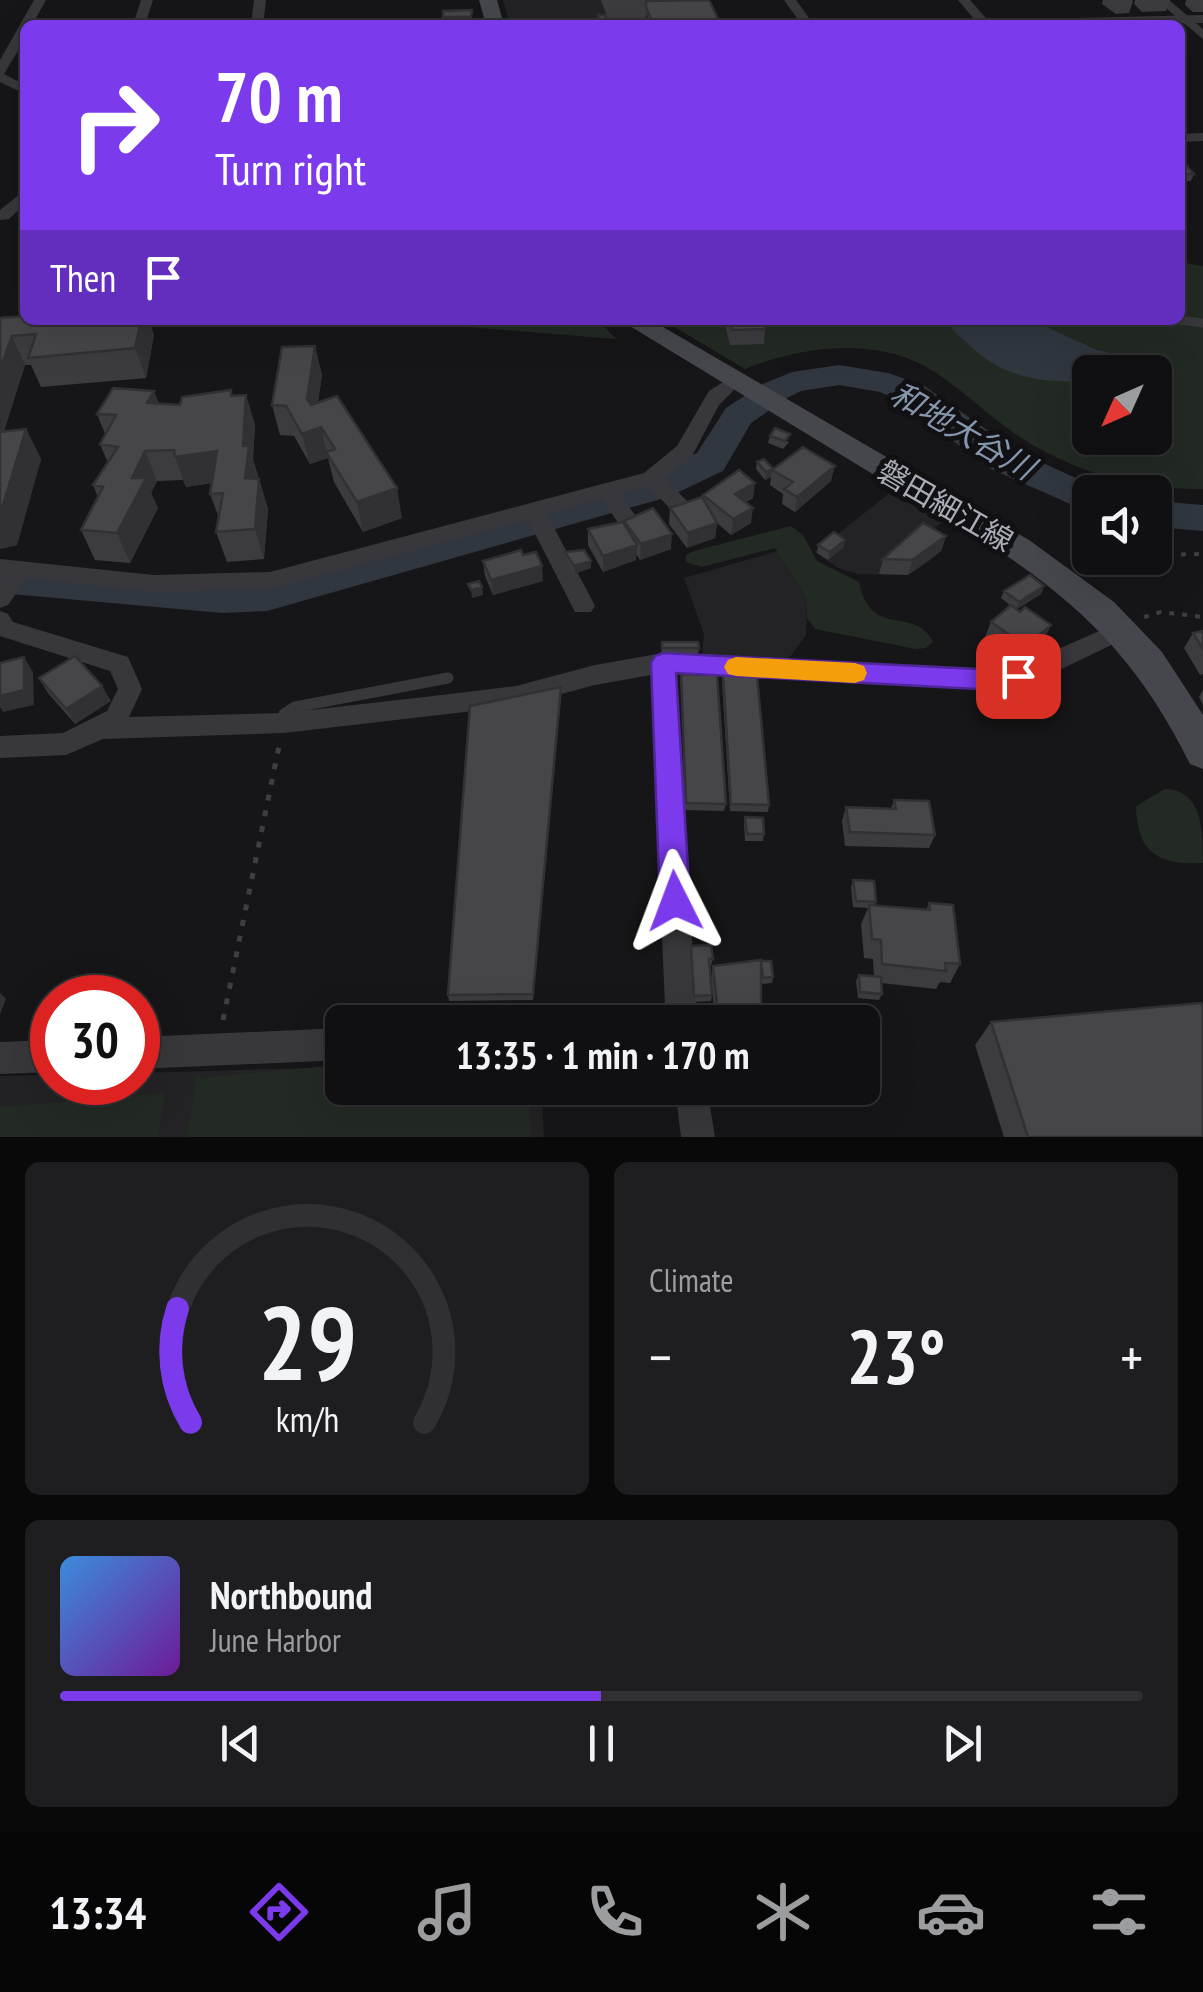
<!DOCTYPE html>
<html lang="en">
<head>
<meta charset="utf-8">
<style>
  :root { --surface:#101012; --page:#1e1e20; --text:#f1f3f6; --muted:#9c9d9f; --line:#303032; --accent:#7c3aed }
  body { margin:0; font-family:"PT Sans Narrow","Noto Sans JP",sans-serif; background:var(--page); color:var(--text); height:100vh; display:flex; flex-direction:column; font-size:38px; white-space:nowrap }
  * { box-sizing:border-box; margin:0 }
  p { font-size:32px; color:var(--muted) }
  .icon { flex:none; width:55px; height:55px; fill:none; stroke:currentColor; stroke-width:2; stroke-linecap:round; stroke-linejoin:round }
  .map { position:relative; height:1137px; overflow:hidden }
  .panel { display:flex; flex-direction:column; gap:25px; padding:25px; background:#09090a; flex:1 }
  .panel>* { flex:none }
  .top-card { position:absolute; left:20px; top:20px; width:1165px; height:305px; border-radius:15px; box-shadow:0 10px 40px #0002,0 0 0 2px var(--line); background:#7c3aed; color:#fff; overflow:hidden }
  .needle { width:65px; rotate:225deg }
  .buttons { position:absolute; left:1072px; top:355px; display:grid; gap:20px }
  .buttons a { display:grid; place-items:center; width:100px; height:100px; border-radius:15px; background:var(--surface); box-shadow:0 10px 40px #0002,0 0 0 2px var(--line); font-size:50px }
  .speed { position:absolute; left:30px; top:975px; display:flex; gap:20px; font-size:50px; font-weight:700; text-align:center }
  .speed>* { display:grid; place-content:center; width:130px; height:130px; border-radius:50%; background:var(--surface); box-shadow:0 10px 40px #0002,0 0 0 2px var(--line); line-height:1 }
  .speed .limit { border:15px solid #d22; background:#fff; color:#111 }
  .pin { position:absolute; display:grid; place-items:center; width:85px; height:85px; color:#fff; margin:-42px; border-radius:20px; box-shadow:0 5px 15px #0006 }
  .me { position:absolute; width:110px; margin:-55px; rotate:357deg; stroke-linejoin:round; filter:drop-shadow(0 0 8px #0008) }
  .turn { display:flex; align-items:center; gap:35px; height:210px; padding:0 30px; font-size:45px }
  .turn .icon { width:130px; height:130px; stroke-width:2.5 }
  .turn b { display:block; font-size:70px; line-height:85px }
  .then { display:flex; align-items:center; height:95px; padding:0 30px; background:#0003; gap:20px; font-size:38px }
  .big { font-size:75px; font-weight:700; line-height:1.1 }
  .panel .tile { flex:1; display:flex; flex-direction:column; justify-content:center; gap:15px; min-width:0; padding:0 35px; border-radius:15px; background:var(--page) }
  .panel .dial { align-items:center; gap:0 }
  .dial svg { height:260px; overflow:visible; fill:none; stroke:var(--line); stroke-width:7; stroke-linecap:round; text-anchor:middle }
  .dial text { fill:var(--text); stroke:none }
  .song { display:flex; align-items:center; gap:30px }
  .cover { width:120px; height:120px; border-radius:15px; background:linear-gradient(135deg,hsl(210 70% 55%),hsl(280 70% 35%)) }
  .played { height:10px; border-radius:5px; background:linear-gradient(90deg,var(--accent) 50%,var(--line) 50%) }
  .keys { display:flex; justify-content:space-around; direction:ltr }
  .heat { display:flex; justify-content:space-between; align-items:center; font-size:55px; direction:ltr }
  .panel .tiles { flex:1; display:grid; gap:25px; grid-template-columns:1fr 1fr }
  .tile:last-child { grid-column:span 2 }
  .trip { position:absolute; left:325px; top:1005px; width:555px; height:100px; border-radius:15px; background:var(--surface); box-shadow:0 10px 40px #0002,0 0 0 2px var(--line); font-weight:700; line-height:100px; text-align:center }
  .tab-bar { display:flex; height:160px; justify-content:space-around; align-items:center; background:#060607; color:var(--muted) }
  .tab-bar .icon { width:70px; height:70px }
  .tab-bar .on { color:var(--accent) }
  .tab-bar b { font-size:45px; color:var(--text) }
  .map>svg:first-child { display:block }
</style>
</head>
<body>
<div class="map">
<svg width="1203" height="1137" viewBox="0 0 1203 1137">
  <rect width="100%" height="100%" fill="#161618"/>
  <path fill="#232225" d="M 503,0 L 638,0 L 648,25 L 510,25 Z
    M 891,492 L 943,522 L 920,538 L 941,551 L 927,563 L 908,575 L 859,574 L 838,568 L 815,552 Z
    M 778,551 L 807,600 L 806,635 L 787,661 L 702,656 L 704,634 L 684,578 Z
    M 342,1067 L 342,1088 L 541,1088 L 544,1137 L 0,1137 L 0,1076 L 52,1075 L 52,1082 L 138,1082 L 138,1073 Z"/>
  <path fill="#232a24" fill-rule="evenodd" d="M 1180,262 L 1203,266 L 1203,489 C 1142,490 1080,474 1028,442 C 991,420 961,386 923,365 C 869,337 799,347 745,369 L 663,320 L 1180,320 ZM 1090,372 L 1155,372 L 1155,438 L 1090,438 Z
    M 291,320 L 598,320 L 616,339 L 416,323 Z
    M 791,526 L 803,535 L 817,561 L 859,582 C 871,641 915,604 933,642 L 926,648 L 916,649 L 815,629 L 807,618 L 807,600 L 775,548 L 702,567 L 686,562 L 686,555 L 694,551 Z
    M 1165,789 C 1203,790 1203,832 1203,863 C 1159,865 1137,854 1136,806 Z
    M 342,1065 L 342,1088 L 529,1088 L 531,1137 L 187,1137 L 196,1078 Z
    M 165,1093 L 158,1137 L 0,1137 L 0,1107 Z"/>
  <path fill="#31373f" d="M 1031,320 L 1097,350 L 1155,362 L 1171,391 L 1155,392 L 1155,372 L 1090,372 L 1090,381 C 1042,383 1005,379 969,345 C 961,337 952,331 947,321 Z"/>
  <g fill="none" stroke-linecap="round" stroke-linejoin="round">
    <path fill="#31373f" fill-rule="evenodd" d="M 839,365 L 888,373 L 923,385 L 1017,451 L 1106,492 L 1090,492 L 1090,511 L 1077,507 L 991,469 L 899,401 L 880,392 L 839,385 L 801,391 L 787,398 L 751,423 L 723,471 L 668,497 L 267,611 L 223,613 L 0,593 L 0,563 L 223,583 L 267,581 L 643,479 L 697,453 L 726,408 L 763,384 L 792,372 Z
      M 1155,501 L 1203,505 L 1203,531 L 1155,527 Z"/>
    <path stroke="#3e3f43" stroke-width="4" stroke-dasharray="5 8" stroke-linecap="butt" d="M 1155,555 L 1203,554
      M 1093,574 L 1140,558
      M 1144,617 L 1161,612 L 1203,617"/>
    <path stroke="#3e3f43" stroke-width="5" stroke-dasharray="6 10" stroke-linecap="butt" d="M 223,1020 L 279,746"/>
    <path stroke="#38383c" stroke-width="9" d="M 1180,320 L 1203,323"/>
    <path stroke="#38383c" stroke-width="11" d="M 284,723 L 284,714 L 295,707 L 448,678"/>
    <path fill="#38383c" fill-rule="evenodd" d="M 34,0 L 46,0 L 32,25 L 25,25 L 25,39 L 4,74 L 25,85 L 25,94 L 0,82 L 0,60 Z
      M 141,0 L 153,0 L 145,25 L 133,25 Z
      M 254,0 L 266,0 L 263,25 L 251,25 Z
      M 784,0 L 796,0 L 814,25 L 802,25 Z
      M 958,0 L 970,0 L 992,25 L 979,25 Z
      M 1156,0 L 1169,0 L 1203,29 L 1203,39 Z
      M 1203,133 L 1203,141 L 1180,142 L 1180,134 Z
      M 25,190 L 25,204 L 9,219 L 0,220 L 0,210 Z
      M 734,375 L 743,381 L 719,405 L 692,456 L 665,479 L 688,502 L 685,507 L 669,507 L 647,486 L 620,494 L 640,522 L 629,530 L 621,527 L 602,499 L 547,514 L 595,606 L 591,612 L 575,612 L 528,520 L 270,589 L 154,592 L 27,578 L 8,605 L 0,608 L 0,581 L 4,576 L 0,575 L 0,559 L 154,575 L 270,572 L 644,473 L 677,446 L 709,391 Z
      M 0,611 L 8,614 L 13,622 L 128,657 L 142,689 L 129,717 L 284,713 L 433,696 L 516,686 L 595,665 L 663,653 L 998,669 L 1031,661 L 1122,621 L 1130,624 L 1134,630 L 1130,636 L 1045,677 L 998,689 L 676,673 L 697,1022 L 635,1022 L 639,1011 L 665,1006 L 651,675 L 595,685 L 516,706 L 284,733 L 103,739 L 66,755 L 0,758 L 0,736 L 63,733 L 107,711 L 118,689 L 110,671 L 0,636 Z
      M 342,1028 L 342,1060 L 138,1069 L 138,1037 Z
      M 52,1040 L 52,1072 L 0,1074 L 0,1042 Z
      M 675,1088 L 707,1088 L 715,1137 L 681,1137 Z"/>
    <path fill="#38383c" fill-rule="evenodd" d="M 1203,15 L 1203,23 L 941,25 L 948,21 Z"/>
    <path fill="#46474c" fill-rule="evenodd" d="M 479,0 L 497,0 L 504,25 L 486,25 Z
      M 620,320 L 651,320 L 1029,540 L 1114,602 L 1162,652 L 1203,715 L 1203,769 L 1190,764 C 1144,671 1092,614 1007,556 Z"/>
  </g>
  <path fill="#3c3c40" d="M 601,0 L 646,0 L 720,23 L 720,25 L 650,25 L 646,13 L 646,25 L 610,25 Z
    M 1103,0 L 1132,0 L 1133,1 L 1129,13 L 1116,14 L 1102,4 Z
    M 1135,0 L 1170,0 L 1166,11 L 1142,12 L 1134,4 Z
    M 1186,0 L 1203,0 L 1203,12 L 1193,12 L 1185,5 Z
    M 472,10 L 472,25 L 444,25 L 443,17 Z
    M 1180,158 L 1183,162 L 1183,164 L 1194,174 L 1191,181 L 1180,181 Z
    M 0,318 L 25,320 L 149,320 L 154,335 L 146,378 L 41,387 L 31,365 L 25,365 L 4,431 L 26,429 L 41,459 L 17,545 L 0,549 Z
    M 724,320 L 763,320 L 765,329 L 764,344 L 730,345 Z
    M 315,346 L 322,375 L 318,402 L 402,518 L 363,532 L 334,482 L 328,458 L 310,464 L 294,436 L 280,435 L 272,405 Z
    M 231,390 L 233,396 L 246,395 L 255,425 L 253,459 L 258,479 L 259,479 L 268,509 L 264,559 L 227,562 L 216,532 L 219,518 L 210,494 L 212,483 L 186,487 L 183,480 L 157,481 L 151,493 L 158,508 L 130,563 L 95,560 L 81,530 L 98,497 L 93,485 L 108,463 L 100,444 L 105,434 L 97,414 L 154,391 L 159,404 L 180,405 Z
    M 770,436 L 789,442 L 783,449 L 768,443 Z
    M 757,462 L 773,469 L 831,481 L 795,512 L 782,504 L 783,494 L 770,485 L 771,477 L 765,480 L 756,469 Z
    M 703,495 L 753,498 L 746,502 L 751,523 L 731,535 L 717,523 L 715,538 L 687,548 L 669,524 L 670,508 L 703,498 Z
    M 624,521 L 671,549 L 640,560 L 636,554 L 636,560 L 603,572 L 588,545 L 588,529 L 624,524 Z
    M 946,536 L 941,551 L 908,575 L 879,574 L 883,559 Z
    M 818,545 L 844,547 L 828,560 L 817,553 Z
    M 565,552 L 591,561 L 591,568 L 574,574 L 566,560 Z
    M 523,555 L 543,581 L 493,595 L 485,576 L 483,561 Z
    M 1004,591 L 1041,594 L 1016,609 L 1044,640 L 1020,661 L 985,637 L 991,622 L 1011,606 L 1001,598 Z
    M 1203,631 L 1203,674 L 1200,675 L 1184,648 L 1193,633 Z
    M 662,642 L 699,648 L 698,656 L 661,656 Z
    M 681,674 L 726,804 L 724,811 L 685,810 Z
    M 723,675 L 769,805 L 768,812 L 730,811 L 722,683 Z
    M 39,678 L 111,701 L 75,724 L 48,693 Z
    M 1203,690 L 1203,705 L 1199,697 Z
    M 561,695 L 533,1000 L 449,1001 L 448,995 Z
    M 894,800 L 935,835 L 929,848 L 845,846 L 842,821 L 846,807 L 891,809 Z
    M 745,817 L 764,834 L 763,841 L 745,841 L 744,824 Z
    M 853,880 L 876,902 L 875,905 L 926,910 L 929,903 L 960,964 L 950,983 L 940,982 L 936,989 L 881,983 L 882,994 L 879,1000 L 858,998 L 856,981 L 859,975 L 874,976 L 873,959 L 864,958 L 861,924 L 868,908 L 853,907 L 851,887 Z
    M 691,946 L 713,959 L 711,965 L 710,965 L 712,995 L 711,1001 L 694,1002 Z
    M 761,960 L 773,977 L 772,983 L 762,984 L 761,974 L 761,1004 L 758,1016 L 715,1017 L 711,979 L 713,966 Z
    M 991,1022 L 1203,1137 L 1004,1137 L 975,1045 Z"/>
  <path fill="#313134" d="M 141,320 L 149,320 L 154,335 L 146,378 L 135,348 Z
    M 12,336 L 25,365 L 0,444 L 0,369 Z
    M 315,346 L 322,375 L 314,429 L 307,399 Z
    M 154,391 L 165,421 L 147,403 Z
    M 246,395 L 255,425 L 253,459 L 258,475 L 254,508 L 245,478 L 243,446 Z
    M 321,427 L 328,458 L 310,464 L 302,434 Z
    M 26,429 L 41,459 L 17,545 L 0,549 L 0,515 Z
    M 145,451 L 157,481 L 151,493 L 158,508 L 130,563 L 117,533 L 132,478 Z
    M 217,451 L 227,481 L 186,487 L 175,457 Z
    M 835,466 L 831,481 L 795,512 L 797,497 Z
    M 772,470 L 771,477 L 765,480 L 766,472 Z
    M 259,479 L 268,509 L 264,559 L 255,529 Z
    M 755,483 L 753,498 L 733,509 L 735,494 Z
    M 397,488 L 402,518 L 363,532 L 357,502 Z
    M 753,508 L 751,523 L 731,535 L 733,519 Z
    M 717,523 L 715,538 L 687,548 L 688,533 Z
    M 672,534 L 671,549 L 640,560 L 641,544 Z
    M 946,536 L 941,551 L 908,575 L 912,560 Z
    M 845,540 L 844,547 L 828,560 L 830,552 Z
    M 637,545 L 636,560 L 603,572 L 603,556 Z
    M 591,561 L 591,568 L 574,574 L 574,566 Z
    M 542,566 L 543,581 L 493,595 L 491,580 Z
    M 1044,586 L 1041,594 L 1016,610 L 1019,602 Z
    M 482,587 L 483,595 L 472,598 L 471,590 Z
    M 1051,625 L 1044,640 L 1020,661 L 1026,646 Z
    M 24,657 L 33,672 L 34,705 L 3,712 L 0,707 L 0,696 Z
    M 102,686 L 111,701 L 75,724 L 66,709 Z
    M 561,687 L 561,695 L 533,1000 L 533,994 Z
    M 0,993 L 6,999 L 0,1014 Z"/>
  <path fill="#46464a" stroke="#313134" stroke-width="2.5" d="M 709,0 L 720,23 L 653,25 L 646,7 L 646,1 Z
    M 472,10 L 471,17 L 443,17 L 443,11 Z
    M 598,15 L 605,15 L 608,25 L 601,25 Z
    M 1180,164 L 1185,164 L 1194,174 L 1180,174 Z
    M 25,316 L 25,320 L 141,320 L 135,348 L 28,358 L 36,334 L 12,336 L 0,369 L 0,318 Z
    M 729,320 L 763,320 L 765,329 L 732,330 Z
    M 315,346 L 307,399 L 311,405 L 337,396 L 397,488 L 357,502 L 326,452 L 335,449 L 321,427 L 302,434 L 286,406 L 272,405 L 282,347 Z
    M 113,388 L 154,391 L 147,403 L 180,405 L 182,397 L 231,390 L 231,396 L 246,395 L 243,446 L 249,446 L 245,478 L 259,479 L 255,529 L 216,532 L 223,493 L 210,494 L 217,451 L 175,457 L 174,450 L 145,451 L 132,478 L 146,478 L 117,533 L 81,530 L 103,487 L 93,485 L 118,447 L 100,444 L 116,415 L 97,414 Z
    M 775,428 L 790,434 L 785,441 L 770,436 Z
    M 26,429 L 0,515 L 0,432 Z
    M 803,447 L 835,466 L 797,497 L 784,489 L 793,482 L 772,470 Z
    M 764,459 L 773,469 L 766,472 L 757,462 Z
    M 739,470 L 755,483 L 735,494 L 753,508 L 733,519 L 703,495 Z
    M 702,497 L 717,523 L 688,533 L 670,508 Z
    M 653,508 L 672,534 L 641,544 L 624,521 Z
    M 623,522 L 637,545 L 603,556 L 588,529 Z
    M 923,523 L 946,536 L 912,560 L 883,559 Z
    M 834,532 L 845,540 L 830,552 L 818,545 Z
    M 521,550 L 523,555 L 536,552 L 542,566 L 491,580 L 483,561 Z
    M 584,550 L 591,561 L 574,566 L 565,552 Z
    M 1030,575 L 1044,586 L 1019,602 L 1004,591 Z
    M 479,581 L 482,587 L 471,590 L 468,584 Z
    M 1011,605 L 1020,612 L 1025,607 L 1051,625 L 1026,646 L 991,622 Z
    M 1203,631 L 1203,649 L 1193,633 Z
    M 662,642 L 698,642 L 699,648 L 662,648 Z
    M 75,656 L 102,686 L 66,709 L 39,678 Z
    M 24,657 L 24,690 L 0,696 L 0,663 Z
    M 681,674 L 717,675 L 726,804 L 686,803 Z
    M 723,675 L 757,676 L 769,805 L 731,804 Z
    M 561,687 L 533,994 L 448,995 L 470,706 Z
    M 894,800 L 929,801 L 935,835 L 850,832 L 846,807 L 896,809 Z
    M 745,817 L 763,818 L 764,834 L 747,834 Z
    M 853,880 L 874,881 L 876,902 L 856,901 Z
    M 929,903 L 953,905 L 960,964 L 945,963 L 946,971 L 882,964 L 881,940 L 872,939 L 869,905 L 930,910 Z
    M 711,945 L 713,959 L 709,959 L 712,995 L 694,996 L 691,946 Z
    M 761,960 L 761,1004 L 717,1005 L 713,966 Z
    M 761,961 L 771,961 L 773,977 L 763,978 Z
    M 859,975 L 881,977 L 882,994 L 860,992 Z
    M 1201,1003 L 1203,1008 L 1203,1137 L 1028,1137 L 991,1022 Z"/>
  <path fill="#7c3aed" stroke="#51269a" stroke-width="2.5" d="M 663,653 L 977,669 L 1027,669 L 1030,676 L 1027,683 L 977,689 L 676,673 L 690,901 L 685,911 L 675,915 L 665,911 L 660,901 L 651,663 L 655,656 Z"/>
  <path fill="#f59e0b" d="M 736,657 L 855,663 L 864,666 L 867,673 L 864,680 L 855,683 L 736,676 L 728,674 L 724,667 L 728,660 Z"/>
  <g text-anchor="middle" dominant-baseline="central" stroke-width="10" stroke-linejoin="round" paint-order="stroke">
    <g font-size="30" fill="#aaacb6" stroke="#111113">
      <text transform="translate(946 505) rotate(30)">磐田細江線</text>
    </g>
    <g font-size="32" font-style="italic" fill="#8596ad" stroke="#111113">
      <text transform="translate(963 430) rotate(30)">和地大谷川</text>
    </g>
  </g>
</svg>
<div class="buttons">
<a><svg class="needle" viewBox="-14 -14 28 28"><path d="M0-13l5 13h-10z" fill="#e53935"/><path d="M0 13l5-13h-10z" fill="#9c9d9f"/></svg></a>
<a><svg class="icon" aria-label="sound" viewBox="0 0 24 24"><path d="M4 9h4l5-4v14l-5-4H4zM17 9q2 3 0 6"/></svg></a>
</div>
<div class="speed"><div class="limit">30</div></div>
<div class="pin" style="left:1018px;top:676px;background:#d93025"><svg class="icon" aria-label="arrive" viewBox="0 0 24 24"><path d="M6 21V4h12l-3 4 3 4H6"/></svg></div>
<svg class="me" style="left:675px;top:901px" viewBox="-20 -20 40 40"><path d="M0-17L14 15 0 8-14 15z" fill="#7c3aed" stroke="#fff" stroke-width="4"/></svg>
<div class="trip">13:35 · 1 min · 170 m</div>
<div class="top-card">
<div class="turn"><svg class="icon" aria-label="right" viewBox="0 0 24 24"><path d="M7 20v-9h11M14 6l5 5-5 5"/></svg><div><b>70 m</b>Turn right</div></div>
<div class="then">Then<svg class="icon" aria-label="arrive" viewBox="0 0 24 24"><path d="M6 21V4h12l-3 4 3 4H6"/></svg></div>
</div>
</div>
<section class="panel">
<div class="tiles">
<div class="tile dial"><svg viewBox="0 0 100 80">
<path d="M14 69A42 42 0 1 1 86 69"/>
<path d="M14 69A42 42 0 0 1 10 34" stroke="#7c3aed"/>
<text x="50" y="56" font-size="32" font-weight="700">29</text>
<text x="50" y="72" font-size="11">km/h</text>
</svg></div>
<div class="tile"><p>Climate</p>
<div class="heat"><a>−</a><b class="big">23°</b><a>+</a></div>
</div>
<div class="tile">
<div class="song"><i class="cover"></i><div><b>Northbound</b><p>June Harbor</p></div></div>
<div class="played"></div>
<div class="keys"><svg class="icon" aria-label="previous" viewBox="0 0 24 24"><path d="M18 5L8 12l10 7zM5 5v14"/></svg><svg class="icon" aria-label="pause" viewBox="0 0 24 24"><path d="M8 5v14M16 5v14"/></svg><svg class="icon" aria-label="next" viewBox="0 0 24 24"><path d="M6 5l10 7-10 7zM19 5v14"/></svg></div>
</div>
</div>
</section>
<nav class="tab-bar">
<b>13:34</b>
<svg class="icon on" aria-label="directions" viewBox="0 0 24 24"><path d="M12 3l9 9-9 9-9-9zM9 14v-3h6M13 9l2 2-2 2"/></svg>
<svg class="icon" aria-label="music" viewBox="0 0 24 24"><path d="M9 18V5l10-2v13"/><circle cx="6" cy="18" r="3"/><circle cx="16" cy="16" r="3"/></svg>
<svg class="icon" aria-label="phone" viewBox="0 0 24 24"><path d="M5 4h4l2 5-3 2q2 4 5 5l2-3 5 2v4C11 20 4 13 5 4z"/></svg>
<svg class="icon" aria-label="climate" viewBox="0 0 24 24"><path d="M12 3v18M4 7l16 10M4 17L20 7"/></svg>
<svg class="icon" aria-label="car" viewBox="0 0 24 24"><path d="M5 17H2v-5l4-1 3-4h7l3 4 3 1v5h-3M9 17h6M6 11h13"/><circle cx="7" cy="17" r="2"/><circle cx="17" cy="17" r="2"/></svg>
<svg class="icon" aria-label="filters" viewBox="0 0 24 24"><path d="M4 7h16M4 17h16"/><circle cx="9" cy="7" r="2"/><circle cx="15" cy="17" r="2"/></svg>
</nav>
</body>
</html>
